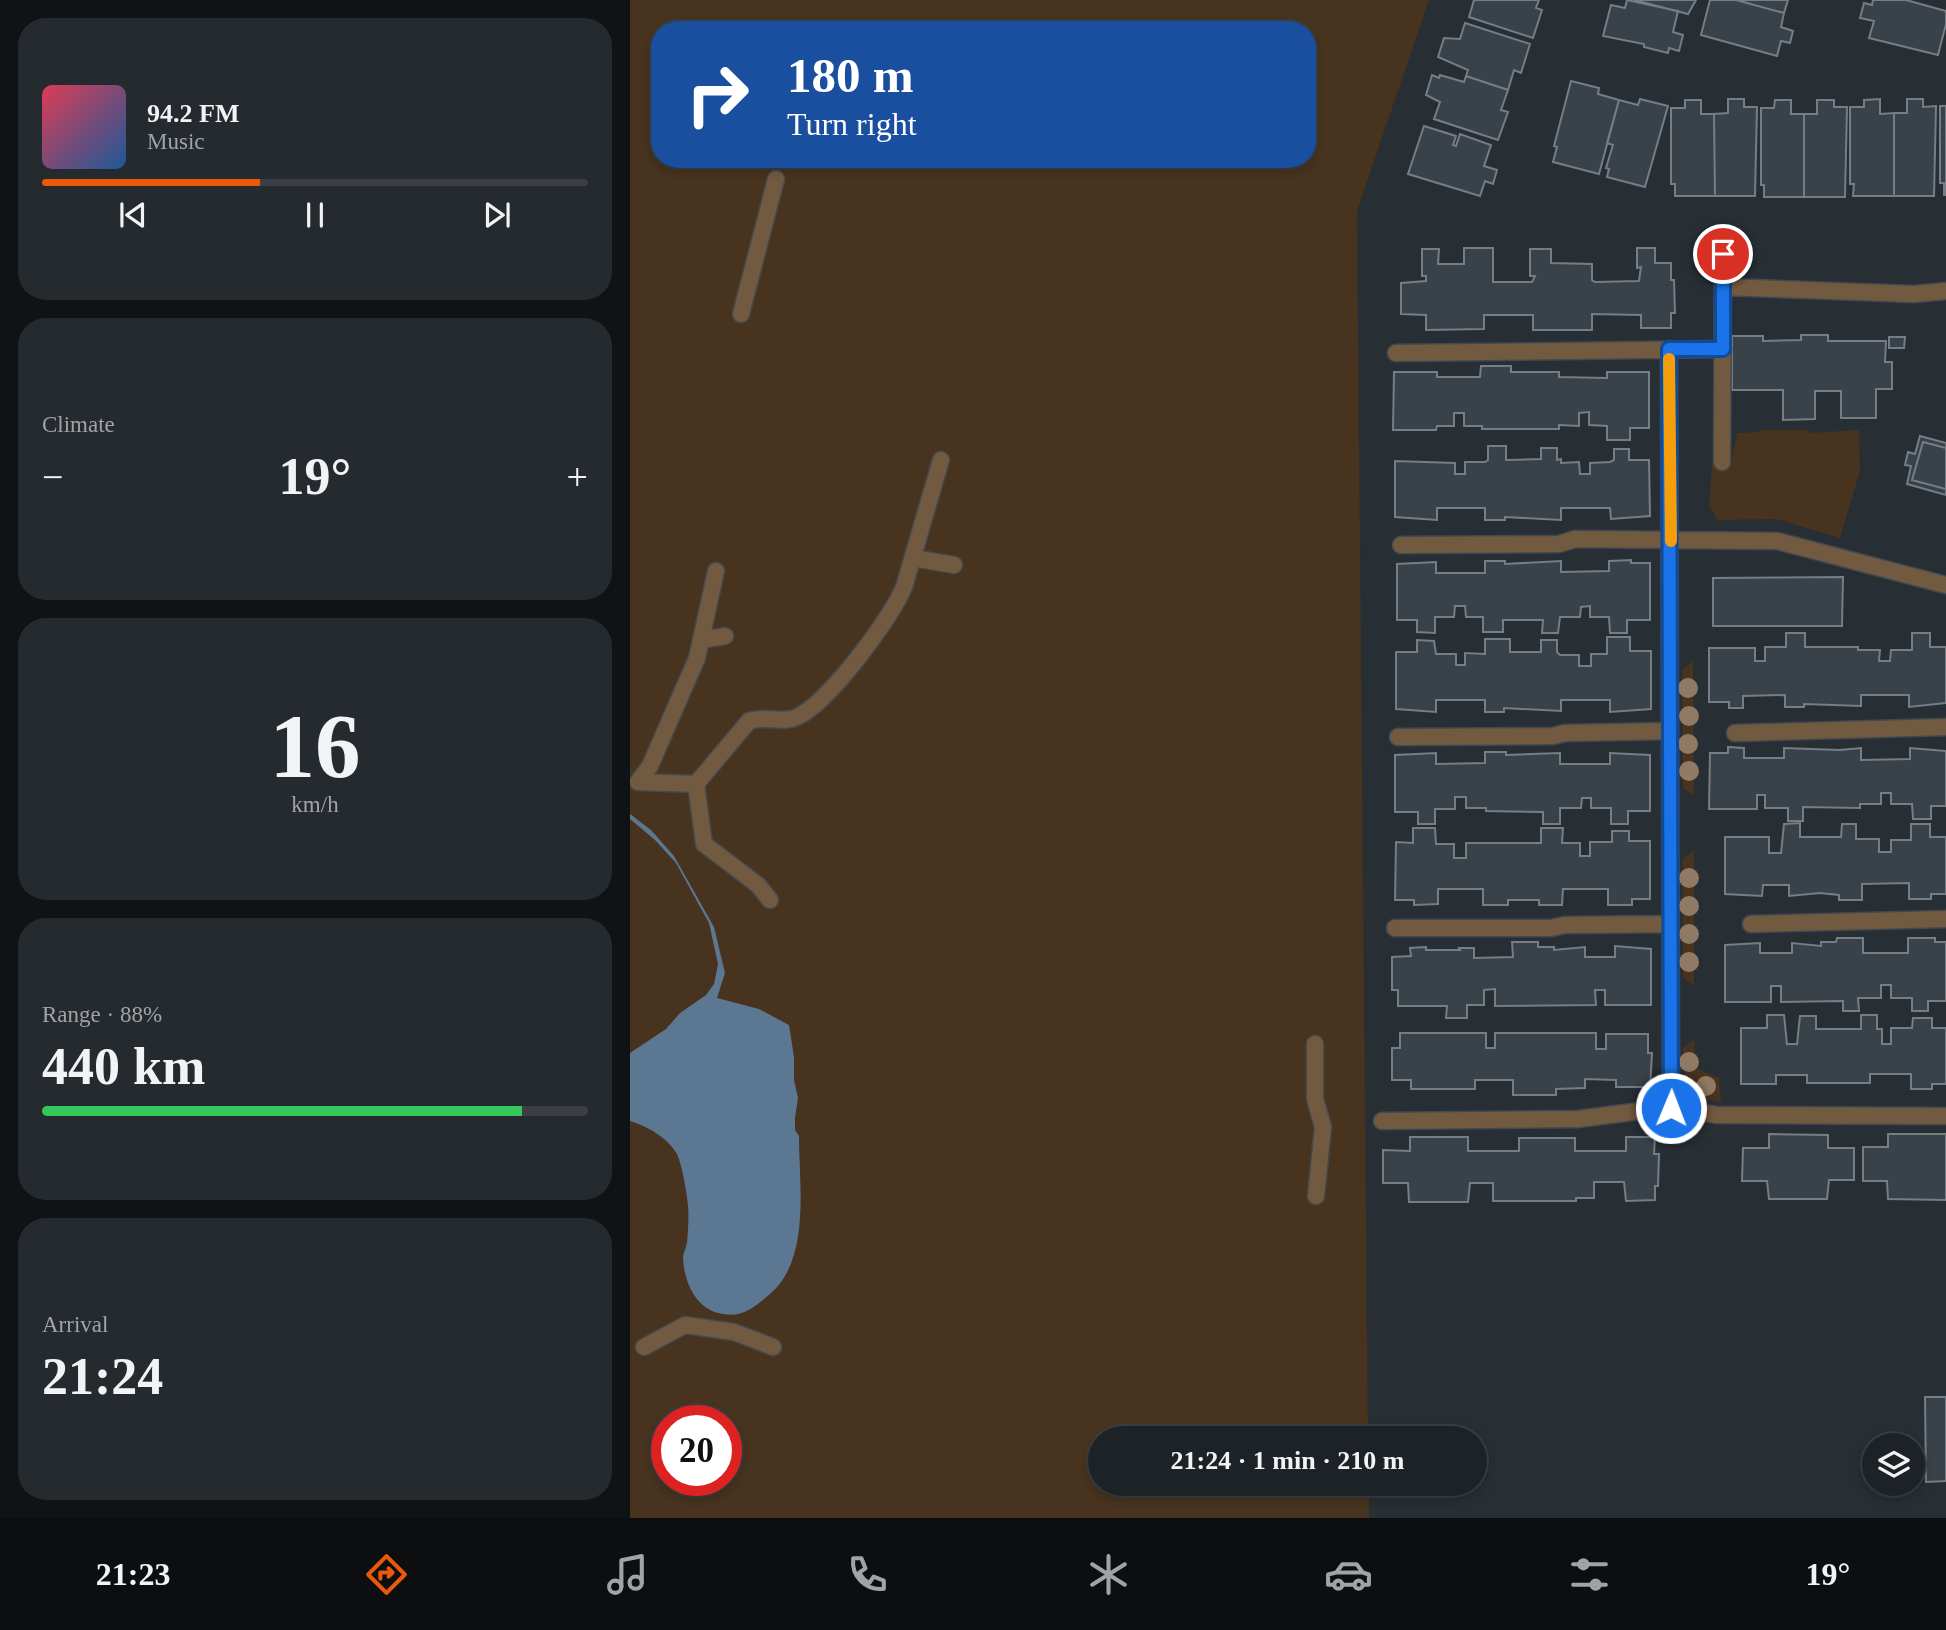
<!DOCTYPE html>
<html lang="en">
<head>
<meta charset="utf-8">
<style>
  :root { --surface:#1d2227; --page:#252a2f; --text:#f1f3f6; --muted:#a0a4a7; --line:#3b3f44; --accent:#ea580c }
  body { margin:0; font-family:Georgia,serif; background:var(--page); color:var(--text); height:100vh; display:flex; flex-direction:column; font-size:26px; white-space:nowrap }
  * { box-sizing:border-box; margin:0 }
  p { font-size:23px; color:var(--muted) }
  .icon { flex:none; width:38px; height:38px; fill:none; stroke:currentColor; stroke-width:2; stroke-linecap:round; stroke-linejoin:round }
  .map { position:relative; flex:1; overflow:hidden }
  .panel { display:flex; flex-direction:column; gap:18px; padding:18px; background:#101315; width:630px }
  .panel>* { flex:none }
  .hud { position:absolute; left:21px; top:21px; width:665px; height:147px; border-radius:28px; box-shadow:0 4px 10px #0003,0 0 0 2px var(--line); background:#1a4fa0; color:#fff; overflow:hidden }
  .fabs { position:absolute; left:1232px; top:1433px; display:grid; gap:14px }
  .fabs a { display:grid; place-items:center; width:63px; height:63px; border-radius:50%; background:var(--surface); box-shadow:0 4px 10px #0003,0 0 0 2px var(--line); font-size:35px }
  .speed { position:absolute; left:21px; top:1405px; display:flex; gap:14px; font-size:35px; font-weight:700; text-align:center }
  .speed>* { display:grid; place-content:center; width:91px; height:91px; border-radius:50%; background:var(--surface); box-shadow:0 4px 10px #0003,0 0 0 2px var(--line); line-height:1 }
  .speed .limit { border:10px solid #d22; background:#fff; color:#111 }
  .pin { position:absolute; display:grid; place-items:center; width:60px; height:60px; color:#fff; margin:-30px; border:4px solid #fff; border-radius:50%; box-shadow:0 2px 7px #0007 }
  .me { position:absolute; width:77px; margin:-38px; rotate:1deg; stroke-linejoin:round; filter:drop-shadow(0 0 5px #0008) }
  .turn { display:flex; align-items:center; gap:24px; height:147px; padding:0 21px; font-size:32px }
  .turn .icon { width:91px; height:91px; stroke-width:2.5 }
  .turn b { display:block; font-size:49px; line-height:60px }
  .big { font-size:52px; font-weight:600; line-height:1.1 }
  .panel .tile { flex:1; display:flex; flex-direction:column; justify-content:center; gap:10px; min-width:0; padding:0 24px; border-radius:28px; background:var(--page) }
  .panel .dial { align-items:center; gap:0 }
  .dial b { font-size:91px; line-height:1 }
  .song { display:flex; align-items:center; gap:21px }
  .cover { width:84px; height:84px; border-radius:10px; background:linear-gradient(135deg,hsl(350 70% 55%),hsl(210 70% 35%)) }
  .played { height:7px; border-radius:4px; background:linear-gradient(90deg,var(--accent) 40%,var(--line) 40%) }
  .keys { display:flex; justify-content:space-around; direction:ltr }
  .heat { display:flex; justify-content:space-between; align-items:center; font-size:38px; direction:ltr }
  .charge { height:10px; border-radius:5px; background:linear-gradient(90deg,#34c759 88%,var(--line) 0) }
  .trip { position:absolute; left:458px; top:1426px; width:399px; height:70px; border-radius:35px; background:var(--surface); box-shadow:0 4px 10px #0003,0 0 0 2px var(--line); font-weight:600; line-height:70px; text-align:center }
  .dock { display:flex; height:112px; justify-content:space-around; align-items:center; background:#0c0e10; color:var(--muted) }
  .dock .icon { width:49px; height:49px }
  .dock .selected { color:var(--accent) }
  .dock b { font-size:32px; color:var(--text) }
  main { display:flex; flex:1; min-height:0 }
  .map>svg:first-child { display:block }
</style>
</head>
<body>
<main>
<section class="panel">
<div class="tile">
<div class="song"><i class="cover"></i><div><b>94.2 FM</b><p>Music</p></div></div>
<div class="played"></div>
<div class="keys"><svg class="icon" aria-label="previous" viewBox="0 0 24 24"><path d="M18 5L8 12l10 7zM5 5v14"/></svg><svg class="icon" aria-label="pause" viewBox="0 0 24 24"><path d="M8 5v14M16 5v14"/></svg><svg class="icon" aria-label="next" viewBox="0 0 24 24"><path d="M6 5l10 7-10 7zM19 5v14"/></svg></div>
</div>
<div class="tile"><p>Climate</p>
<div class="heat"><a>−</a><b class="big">19°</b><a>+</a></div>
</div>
<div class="tile dial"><b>16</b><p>km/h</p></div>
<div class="tile"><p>Range · 88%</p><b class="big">440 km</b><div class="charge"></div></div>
<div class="tile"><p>Arrival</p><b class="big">21:24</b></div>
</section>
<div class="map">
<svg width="1316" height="1518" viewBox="0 0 1316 1518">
  <rect width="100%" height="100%" fill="#272e34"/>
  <path fill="#47331e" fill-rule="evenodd" d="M 0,0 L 799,0 L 727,211 L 738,1438 L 471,1438 L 471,1484 L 739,1484 L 739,1518 L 0,1518 ZM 30,30 L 677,30 L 677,159 L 30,159 ZM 37,1421 L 96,1421 L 96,1480 L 37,1480 Z
    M 1130,430 L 1179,430 L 1180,433 L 1229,430 L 1230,471 L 1210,538 L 1146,519 L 1087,520 L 1079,505 L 1082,464 L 1101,463 L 1107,433 L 1129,432 Z
    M 1063,661 L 1064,796 L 1053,788 L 1052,670 Z
    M 1064,850 L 1064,986 L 1053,978 L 1053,859 Z
    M 1064,1039 L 1065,1068 L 1089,1078 L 1091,1103 L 1077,1100 L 1055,1086 L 1053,1048 Z"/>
  <path fill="#5c7791" d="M 0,814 L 21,830 L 44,856 L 84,927 L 95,973 L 87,998 L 129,1009 L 159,1025 L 164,1057 L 164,1080 L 168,1098 L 165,1118 L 165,1130 L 169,1136 C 169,1185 181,1259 140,1294 C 123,1308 112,1319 88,1313 C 65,1307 54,1281 53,1258 C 53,1253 56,1248 57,1243 C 58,1231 59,1217 58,1206 C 57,1193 52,1165 47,1154 C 38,1138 17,1126 0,1121 L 0,1053 L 36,1029 L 50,1013 L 76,995 L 84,984 L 88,964 L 79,923 L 46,863 L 25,840 L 0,819 Z"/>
  <path fill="#3a4249" stroke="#757d85" stroke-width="2" d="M 844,0 L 909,0 L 906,8 L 912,10 L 903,38 L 839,17 Z
    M 997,0 L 1048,11 L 1043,32 L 1053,35 L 1049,51 L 1039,48 L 1038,53 L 1014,47 L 1014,44 L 973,36 L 981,5 L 995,8 Z
    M 1004,0 L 1066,0 L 1058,14 Z
    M 1080,0 L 1106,0 L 1154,13 L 1151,27 L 1163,31 L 1160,43 L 1151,41 L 1147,56 L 1071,35 Z
    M 1106,0 L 1158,0 L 1154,13 Z
    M 1243,0 L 1276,0 L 1316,11 L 1316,24 L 1308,55 L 1239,38 L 1244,21 L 1230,18 L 1234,3 L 1242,5 Z
    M 835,23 L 900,44 L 891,73 L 884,70 L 878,90 L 836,76 L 838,70 L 808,57 L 814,38 L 830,39 Z
    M 802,75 L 809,78 L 810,75 L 834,82 L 836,76 L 878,90 L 871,110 L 878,112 L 868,140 L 804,119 L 810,102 L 796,95 Z
    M 941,81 L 969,88 L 968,94 L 989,100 L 969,174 L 923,162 L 927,147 L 924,146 Z
    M 1010,99 L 1038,106 L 1015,187 L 977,177 L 979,169 L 976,168 L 983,145 L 977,143 L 989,100 L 1008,105 Z
    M 1098,99 L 1114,99 L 1114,107 L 1127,107 L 1125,196 L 1085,196 L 1084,114 L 1098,113 Z
    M 1250,99 L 1250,114 L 1264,113 L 1264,196 L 1223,196 L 1224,184 L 1220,184 L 1220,107 L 1234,107 L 1234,100 Z
    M 1277,99 L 1293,99 L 1293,107 L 1306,106 L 1304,196 L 1264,196 L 1264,113 L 1277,113 Z
    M 1055,100 L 1071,100 L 1071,114 L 1084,114 L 1085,196 L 1045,196 L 1045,184 L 1041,184 L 1041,108 L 1055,108 Z
    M 1145,100 L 1161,100 L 1161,114 L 1174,114 L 1174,197 L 1134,197 L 1134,185 L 1131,185 L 1131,108 L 1144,108 Z
    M 1187,100 L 1204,100 L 1204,107 L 1217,107 L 1215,197 L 1174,197 L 1174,114 L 1187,114 Z
    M 1310,106 L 1316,106 L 1316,195 L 1314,195 L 1314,183 L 1310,183 Z
    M 794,126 L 826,136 L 823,145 L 826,146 L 830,134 L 861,145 L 854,166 L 867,170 L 863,184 L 855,181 L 850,196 L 778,174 Z
    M 834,248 L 863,248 L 863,282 L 902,282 L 905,276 L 900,276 L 900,249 L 921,249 L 921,263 L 962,264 L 962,280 L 965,282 L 1009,281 L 1011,267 L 1007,268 L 1007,248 L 1025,248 L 1025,263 L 1041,263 L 1041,280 L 1044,280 L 1045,313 L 1041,313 L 1041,328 L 1011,328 L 1011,315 L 962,314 L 962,330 L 903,330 L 903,315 L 854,315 L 854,329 L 796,330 L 796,315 L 771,314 L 771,283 L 796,281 L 796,276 L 792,276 L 792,249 L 809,249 L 808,264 L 834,264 Z
    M 1171,335 L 1198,335 L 1198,341 L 1256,341 L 1255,362 L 1262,362 L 1262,389 L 1246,389 L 1246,418 L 1211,418 L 1211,391 L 1185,391 L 1185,419 L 1153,420 L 1153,390 L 1102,390 L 1102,336 L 1133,336 L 1133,341 L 1171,340 Z
    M 1259,337 L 1275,337 L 1274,348 L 1259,348 Z
    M 851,366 L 881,366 L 881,372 L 929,372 L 929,377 L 977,378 L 977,372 L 1019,372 L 1019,428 L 1000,428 L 1000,440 L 977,440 L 977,426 L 959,425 L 959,412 L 949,413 L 949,426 L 929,425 L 929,429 L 852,429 L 852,426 L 834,426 L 834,413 L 824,413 L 824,426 L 807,426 L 806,430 L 763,430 L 764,372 L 807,372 L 807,377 L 850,377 Z
    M 1290,436 L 1316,443 L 1316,448 L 1293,442 L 1282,480 L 1316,489 L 1316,495 L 1277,484 L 1281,466 L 1275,465 L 1278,452 L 1285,454 Z
    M 1293,442 L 1316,448 L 1316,489 L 1282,480 Z
    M 858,446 L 876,446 L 876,460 L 911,459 L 911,448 L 927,448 L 927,460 L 931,459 L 931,463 L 949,462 L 950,474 L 960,474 L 960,463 L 980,462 L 984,460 L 984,449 L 999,449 L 999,460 L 1019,460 L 1020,516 L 981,519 L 980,508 L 931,508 L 931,520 L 875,517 L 875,520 L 855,520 L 855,508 L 807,508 L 807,520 L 765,517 L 765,461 L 825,463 L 825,474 L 835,474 L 835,462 L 855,462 L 858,460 Z
    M 1001,560 L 1001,563 L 1020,563 L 1020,620 L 997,620 L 997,633 L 980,633 L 979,617 L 960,617 L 960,606 L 951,607 L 950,617 L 930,617 L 928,633 L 912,633 L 913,620 L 873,620 L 873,632 L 853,632 L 853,617 L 836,617 L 835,606 L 825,606 L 824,617 L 805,617 L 805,633 L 787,632 L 787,620 L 767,620 L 767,564 L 806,562 L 806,573 L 855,573 L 855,561 L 875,561 L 875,564 L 931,561 L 931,572 L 979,571 L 979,561 Z
    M 1213,577 L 1212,626 L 1083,626 L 1083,578 Z
    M 1156,633 L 1175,633 L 1175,647 L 1228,647 L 1228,650 L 1250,650 L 1249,661 L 1260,661 L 1261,650 L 1282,650 L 1282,633 L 1300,633 L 1300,647 L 1316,647 L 1316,703 L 1279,707 L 1279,695 L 1231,695 L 1231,706 L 1174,704 L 1174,707 L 1155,707 L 1155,695 L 1113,696 L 1113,708 L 1099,708 L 1099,702 L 1079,702 L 1079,648 L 1125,648 L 1125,661 L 1135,661 L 1135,647 L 1156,647 Z
    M 977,637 L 1000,637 L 1000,651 L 1021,651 L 1021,709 L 980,712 L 980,700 L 931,700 L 931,711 L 874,708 L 874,712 L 855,712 L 855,700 L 806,700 L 806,712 L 766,709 L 766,652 L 787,652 L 787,640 L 804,641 L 806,654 L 826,654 L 826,665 L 835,665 L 835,653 L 855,654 L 855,639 L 880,639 L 880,652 L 911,652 L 911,640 L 927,640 L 927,652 L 930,655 L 949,655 L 949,666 L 961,666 L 961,654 L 977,654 Z
    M 1098,747 L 1114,748 L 1114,758 L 1154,758 L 1154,748 L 1210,750 L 1231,748 L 1231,760 L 1280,759 L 1280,748 L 1316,751 L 1316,806 L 1301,806 L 1301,819 L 1283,819 L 1282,804 L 1261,804 L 1261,793 L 1251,793 L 1251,804 L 1230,804 L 1230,808 L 1173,807 L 1173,821 L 1158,821 L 1158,808 L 1135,808 L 1135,795 L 1127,795 L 1127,809 L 1079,809 L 1080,753 L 1098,753 Z
    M 855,752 L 876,752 L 876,755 L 930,753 L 930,764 L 980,764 L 980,753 L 1020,755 L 1020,811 L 998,811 L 998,824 L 981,824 L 981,808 L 961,808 L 961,798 L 952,798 L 951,808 L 930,808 L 930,824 L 913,824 L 913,812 L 856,811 L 856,808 L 836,808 L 836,797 L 825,797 L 825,809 L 805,809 L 805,824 L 788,824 L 788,812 L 765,812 L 765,755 L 806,753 L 806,764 L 855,763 Z
    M 1170,823 L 1170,837 L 1211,837 L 1212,824 L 1226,824 L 1226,839 L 1249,839 L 1249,852 L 1261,852 L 1261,840 L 1281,840 L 1281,824 L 1300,824 L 1300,837 L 1316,837 L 1316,894 L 1301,894 L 1301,899 L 1279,899 L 1279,883 L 1232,884 L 1232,900 L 1209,900 L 1209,895 L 1190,893 L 1159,896 L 1159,885 L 1133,885 L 1132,896 L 1095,894 L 1095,837 L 1139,837 L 1139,853 L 1151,853 L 1154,824 Z
    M 783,828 L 805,828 L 806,844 L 824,844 L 824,858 L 836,858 L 836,843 L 911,843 L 911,828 L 933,828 L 932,843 L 950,843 L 950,856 L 960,856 L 960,842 L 982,842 L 982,831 L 999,831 L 999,841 L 1020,841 L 1020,899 L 1002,899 L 1002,905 L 978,905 L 978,889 L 933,889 L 932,905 L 909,905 L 909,900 L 878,900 L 878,905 L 853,905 L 853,889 L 808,889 L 808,904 L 784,905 L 784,900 L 765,900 L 766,842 L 783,843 Z
    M 1207,938 L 1233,938 L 1233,953 L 1278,953 L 1278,938 L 1305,938 L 1305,942 L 1316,942 L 1316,1001 L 1298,1001 L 1298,1011 L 1282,1011 L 1282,998 L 1261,998 L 1261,985 L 1251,985 L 1251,998 L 1228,998 L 1229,1011 L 1213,1011 L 1213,1001 L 1151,1002 L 1151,986 L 1141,986 L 1141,1002 L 1095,1002 L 1095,945 L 1130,943 L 1130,953 L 1162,953 L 1162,943 L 1191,946 L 1191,942 L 1206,942 Z
    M 882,942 L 908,942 L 908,947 L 924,947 L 924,950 L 955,947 L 955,957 L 985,957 L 985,946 L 1021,949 L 1021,1005 L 975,1005 L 975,990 L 965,990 L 966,1005 L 865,1006 L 865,989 L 854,990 L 854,1005 L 837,1005 L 837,1018 L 816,1018 L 817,1006 L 768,1006 L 768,990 L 762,990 L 762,957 L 781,956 L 780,948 L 796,947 L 796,950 L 830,950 L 829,948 L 844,948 L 844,958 L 883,957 Z
    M 1137,1015 L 1154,1015 L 1157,1044 L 1167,1044 L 1170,1016 L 1186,1016 L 1186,1029 L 1231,1029 L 1231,1015 L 1247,1015 L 1247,1029 L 1252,1029 L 1252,1044 L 1261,1044 L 1261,1028 L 1282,1028 L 1283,1018 L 1302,1018 L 1302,1028 L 1316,1028 L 1316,1084 L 1302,1084 L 1302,1089 L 1281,1089 L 1281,1074 L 1240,1074 L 1240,1083 L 1177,1083 L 1177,1075 L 1146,1075 L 1146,1084 L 1111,1084 L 1111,1028 L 1137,1028 Z
    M 770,1033 L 856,1033 L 856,1048 L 865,1048 L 865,1033 L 966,1033 L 966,1049 L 976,1049 L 976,1034 L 1018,1034 L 1018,1053 L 1022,1053 L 1020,1087 L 986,1087 L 986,1080 L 955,1079 L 955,1088 L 926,1089 L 926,1095 L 883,1095 L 883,1080 L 845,1080 L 845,1089 L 781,1089 L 781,1080 L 762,1080 L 762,1048 L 770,1048 Z
    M 1139,1134 L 1198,1135 L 1198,1148 L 1224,1148 L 1224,1180 L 1199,1180 L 1197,1199 L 1139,1199 L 1137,1181 L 1112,1181 L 1113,1148 L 1139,1148 Z
    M 1258,1134 L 1316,1134 L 1316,1200 L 1258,1199 L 1257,1181 L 1233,1181 L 1233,1147 L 1258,1147 Z
    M 780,1137 L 838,1137 L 838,1151 L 889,1151 L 889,1138 L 945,1138 L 945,1151 L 996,1151 L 996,1137 L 1025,1137 L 1024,1154 L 1029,1154 L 1028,1186 L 1025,1186 L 1025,1200 L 996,1201 L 994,1182 L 964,1182 L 964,1198 L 946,1198 L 946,1201 L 863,1201 L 863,1183 L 840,1183 L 838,1202 L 779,1202 L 778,1183 L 753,1183 L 753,1150 L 780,1151 Z
    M 1295,1397 L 1316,1397 L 1316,1481 L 1296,1482 Z"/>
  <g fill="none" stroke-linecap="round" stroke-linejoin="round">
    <defs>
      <path id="service" d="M 1093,287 L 1284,294 L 1316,291
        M 111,314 L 146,179
        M 1039,349 L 1041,1107 L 1087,1115 L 1316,1116
        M 766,353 L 1093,349
        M 1092,462 L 1093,254
        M 771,545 L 929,544 L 945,539 L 1147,541 L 1316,585
        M 283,558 L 324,565
        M 71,640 L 95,636
        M 1105,733 L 1316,727
        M 768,737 L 923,736 L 935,733 L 1040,731
        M 8,782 L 20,766 L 67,658 L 86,571
        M 8,782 L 66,784
        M 140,900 L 128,885 L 74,844 L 66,784 L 119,721 C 135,715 151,724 167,717 C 198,703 261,619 274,587 L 311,460
        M 1121,924 L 1316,919
        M 765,928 L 921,928 L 935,925 L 1041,924
        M 685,1044 L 685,1099 L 693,1127 L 686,1196
        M 752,1121 L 948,1119 L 1041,1107
        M 14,1347 L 55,1325 L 104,1332 L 143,1347"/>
    </defs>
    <use href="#service" stroke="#42494f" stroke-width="19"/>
    <use href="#service" stroke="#725a40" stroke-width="16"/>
  </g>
  <g fill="#907a63">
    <circle cx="1058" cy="688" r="10"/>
    <circle cx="1059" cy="716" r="10"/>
    <circle cx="1058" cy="744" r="10"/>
    <circle cx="1059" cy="771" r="10"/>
    <circle cx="1059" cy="878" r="10"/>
    <circle cx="1059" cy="906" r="10"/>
    <circle cx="1059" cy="934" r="10"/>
    <circle cx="1059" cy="962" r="10"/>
    <circle cx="1059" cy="1062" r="10"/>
    <circle cx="1076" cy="1086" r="10"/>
  </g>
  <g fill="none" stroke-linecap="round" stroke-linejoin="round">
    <defs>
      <path id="route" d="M 1041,1108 L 1039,349 L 1093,349 L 1093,254"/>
    </defs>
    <use href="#route" stroke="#114b97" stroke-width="18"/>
    <use href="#route" stroke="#1a73e8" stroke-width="12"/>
    <path stroke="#f59e0b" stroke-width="12" d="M 1039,359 L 1041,541"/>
  </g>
</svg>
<div class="fabs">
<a><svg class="icon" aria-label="layers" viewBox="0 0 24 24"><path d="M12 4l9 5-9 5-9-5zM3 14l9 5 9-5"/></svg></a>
</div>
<div class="speed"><div class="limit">20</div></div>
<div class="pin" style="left:1093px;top:254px;background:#d93025"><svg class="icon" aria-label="arrive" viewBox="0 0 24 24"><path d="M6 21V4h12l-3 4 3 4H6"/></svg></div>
<svg class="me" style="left:1041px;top:1108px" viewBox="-20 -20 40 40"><circle r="17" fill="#1a73e8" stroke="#fff" stroke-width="3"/><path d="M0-11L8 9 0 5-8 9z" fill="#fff"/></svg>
<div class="trip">21:24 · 1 min · 210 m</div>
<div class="hud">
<div class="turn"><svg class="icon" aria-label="right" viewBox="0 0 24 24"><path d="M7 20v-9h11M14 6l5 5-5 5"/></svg><div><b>180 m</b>Turn right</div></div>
</div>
</div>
</main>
<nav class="dock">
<b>21:23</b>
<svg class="icon selected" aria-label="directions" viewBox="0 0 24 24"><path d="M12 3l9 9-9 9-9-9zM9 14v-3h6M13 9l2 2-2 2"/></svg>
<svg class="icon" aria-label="music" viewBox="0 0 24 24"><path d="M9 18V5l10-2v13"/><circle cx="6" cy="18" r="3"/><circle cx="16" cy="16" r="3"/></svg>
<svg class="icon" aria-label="phone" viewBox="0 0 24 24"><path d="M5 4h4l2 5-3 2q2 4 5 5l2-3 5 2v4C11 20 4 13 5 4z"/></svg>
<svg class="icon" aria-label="climate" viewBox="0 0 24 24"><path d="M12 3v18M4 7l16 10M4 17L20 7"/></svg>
<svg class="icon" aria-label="car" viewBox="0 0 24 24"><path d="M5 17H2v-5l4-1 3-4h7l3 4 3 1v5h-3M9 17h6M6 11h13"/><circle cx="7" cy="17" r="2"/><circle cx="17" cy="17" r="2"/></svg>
<svg class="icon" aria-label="filters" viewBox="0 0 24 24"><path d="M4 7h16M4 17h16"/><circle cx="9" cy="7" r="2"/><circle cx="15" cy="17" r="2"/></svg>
<b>19°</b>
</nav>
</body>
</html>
